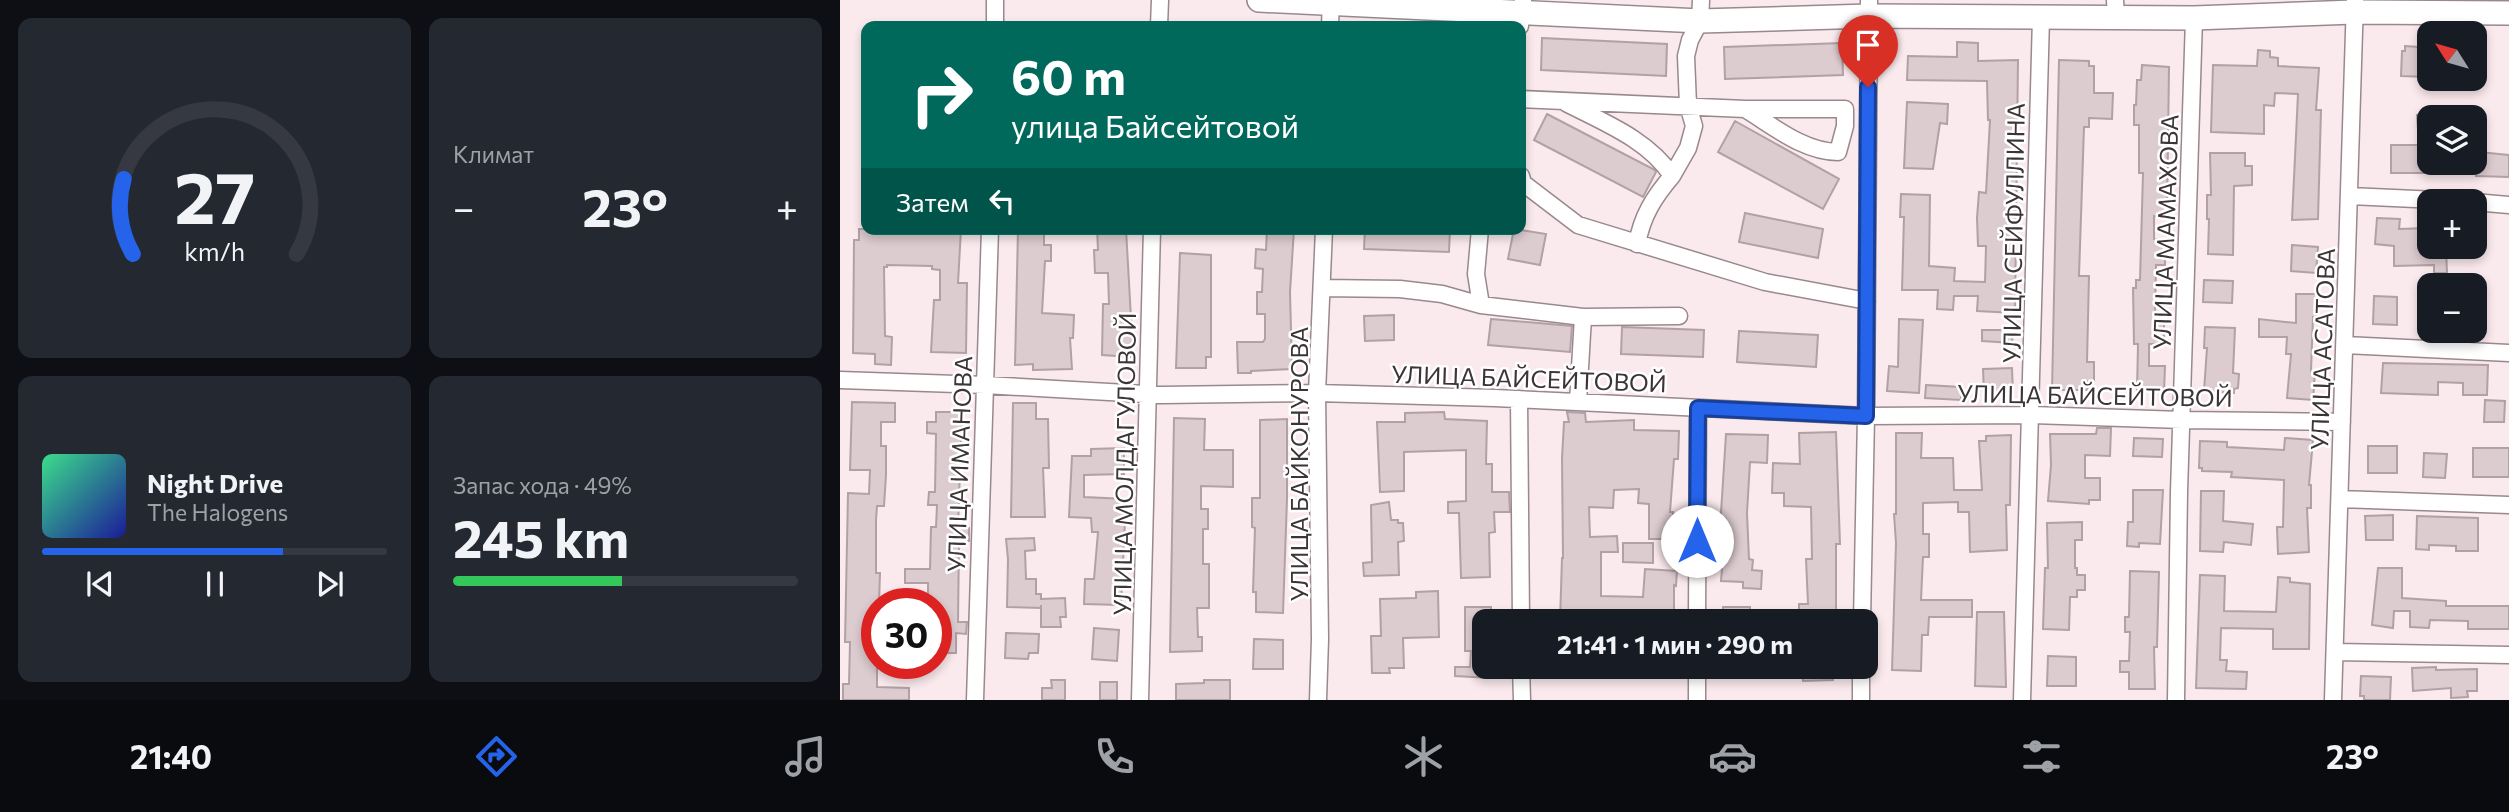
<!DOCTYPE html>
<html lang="ru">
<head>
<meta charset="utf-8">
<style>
  :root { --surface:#171b24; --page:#242831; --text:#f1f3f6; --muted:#9ea1a6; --line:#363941; --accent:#2563eb }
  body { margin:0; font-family:Commissioner,sans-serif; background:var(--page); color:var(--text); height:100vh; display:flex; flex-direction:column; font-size:26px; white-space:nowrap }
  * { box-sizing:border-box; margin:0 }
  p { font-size:23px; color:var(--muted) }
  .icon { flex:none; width:38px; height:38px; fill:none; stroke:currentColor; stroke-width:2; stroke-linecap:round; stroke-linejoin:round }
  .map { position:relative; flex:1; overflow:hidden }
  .drawer { display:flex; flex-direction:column; gap:18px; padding:18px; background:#0d0f14; width:840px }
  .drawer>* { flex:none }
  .top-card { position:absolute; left:21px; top:21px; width:665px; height:214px; border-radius:14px; box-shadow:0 4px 10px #0003; background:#00695c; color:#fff; overflow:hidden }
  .needle { width:46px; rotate:307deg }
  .tools { position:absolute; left:1577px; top:21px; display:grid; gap:14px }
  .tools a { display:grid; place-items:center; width:70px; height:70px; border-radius:14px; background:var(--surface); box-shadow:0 4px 10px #0003; font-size:35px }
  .speed { position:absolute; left:21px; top:588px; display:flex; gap:14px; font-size:35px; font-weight:700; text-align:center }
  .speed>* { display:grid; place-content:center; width:91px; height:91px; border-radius:50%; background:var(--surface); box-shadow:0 4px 10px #0003; line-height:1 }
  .speed .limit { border:10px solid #d22; background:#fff; color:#111 }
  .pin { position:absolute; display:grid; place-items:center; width:60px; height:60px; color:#fff; margin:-72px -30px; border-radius:50% 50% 50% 0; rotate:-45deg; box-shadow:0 0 7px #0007 }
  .pin .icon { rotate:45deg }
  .me { position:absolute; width:77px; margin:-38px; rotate:0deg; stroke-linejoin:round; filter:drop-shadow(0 0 5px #0008) }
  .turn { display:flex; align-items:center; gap:24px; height:147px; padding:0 35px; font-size:32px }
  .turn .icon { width:91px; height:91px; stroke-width:2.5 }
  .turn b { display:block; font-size:49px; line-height:60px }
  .then { display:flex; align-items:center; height:66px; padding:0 35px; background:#0003; gap:14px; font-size:26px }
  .big { font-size:52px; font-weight:700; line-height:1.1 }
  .drawer .tile { flex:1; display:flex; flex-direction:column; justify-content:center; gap:10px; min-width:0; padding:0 24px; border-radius:14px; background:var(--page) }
  .drawer .dial { align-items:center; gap:0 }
  .dial svg { height:182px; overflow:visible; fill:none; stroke:var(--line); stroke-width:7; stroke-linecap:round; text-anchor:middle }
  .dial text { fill:var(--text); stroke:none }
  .song { display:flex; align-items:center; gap:21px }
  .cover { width:84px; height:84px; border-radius:10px; background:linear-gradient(135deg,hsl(150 70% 55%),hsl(240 70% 35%)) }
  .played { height:7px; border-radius:4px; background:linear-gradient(90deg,var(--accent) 70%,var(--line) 70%) }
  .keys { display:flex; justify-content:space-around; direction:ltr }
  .heat { display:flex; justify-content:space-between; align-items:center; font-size:38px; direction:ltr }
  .charge { height:10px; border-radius:5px; background:linear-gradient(90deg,#34c759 49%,var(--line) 0) }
  .drawer .tiles { flex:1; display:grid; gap:18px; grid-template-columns:repeat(2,1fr) }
  .trip { position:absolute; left:632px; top:609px; width:406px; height:70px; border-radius:14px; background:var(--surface); box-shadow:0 4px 10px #0003; font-weight:700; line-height:70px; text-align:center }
  .dock { display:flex; height:112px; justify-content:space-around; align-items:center; background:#090b0e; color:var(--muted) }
  .dock .icon { width:49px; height:49px }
  .dock .selected { color:var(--accent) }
  .dock b { font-size:32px; color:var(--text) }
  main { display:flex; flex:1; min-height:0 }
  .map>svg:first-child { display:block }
</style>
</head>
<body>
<main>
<section class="drawer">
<div class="tiles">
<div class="tile dial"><svg viewBox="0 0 100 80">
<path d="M14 69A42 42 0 1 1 86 69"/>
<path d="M14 69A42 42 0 0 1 10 36" stroke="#2563eb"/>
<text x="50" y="56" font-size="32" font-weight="700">27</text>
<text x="50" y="72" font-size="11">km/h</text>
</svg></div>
<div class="tile"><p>Климат</p>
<div class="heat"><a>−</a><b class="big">23°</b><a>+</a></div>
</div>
<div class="tile">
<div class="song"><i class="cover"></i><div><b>Night Drive</b><p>The Halogens</p></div></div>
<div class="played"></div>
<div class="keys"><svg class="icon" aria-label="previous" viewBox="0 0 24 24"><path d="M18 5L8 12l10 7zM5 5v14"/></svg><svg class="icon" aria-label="pause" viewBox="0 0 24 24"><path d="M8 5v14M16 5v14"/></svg><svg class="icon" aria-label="next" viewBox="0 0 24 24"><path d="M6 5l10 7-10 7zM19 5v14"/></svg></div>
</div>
<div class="tile"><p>Запас хода · 49%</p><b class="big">245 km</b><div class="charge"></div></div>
</div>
</section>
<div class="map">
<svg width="1669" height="700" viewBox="0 0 1669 700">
  <rect width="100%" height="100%" fill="#fae9ed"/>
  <path fill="#dccbcf" stroke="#b1a1a4" stroke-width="2" d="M 702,38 L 827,44 L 826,76 L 701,70 Z
    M 1117,42 L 1138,43 L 1138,61 L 1178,60 L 1175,313 L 1137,311 L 1138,296 L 1114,296 L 1113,310 L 1097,309 L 1098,290 L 1062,290 L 1064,217 L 1060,217 L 1061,194 L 1090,195 L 1089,266 L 1115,268 L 1114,281 L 1145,282 L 1146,246 L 1138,246 L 1137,218 L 1139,192 L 1146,193 L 1150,120 L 1148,120 L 1147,81 L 1067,80 L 1068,56 L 1117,57 Z
    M 1002,43 L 1003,75 L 885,79 L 884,47 Z
    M 1565,46 L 1579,47 L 1579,50 L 1588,50 L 1587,77 L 1561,76 L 1562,51 L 1565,51 Z
    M 1418,50 L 1430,51 L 1430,57 L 1438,58 L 1438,66 L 1479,68 L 1476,110 L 1481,110 L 1478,219 L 1452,220 L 1458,94 L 1435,93 L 1434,106 L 1424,105 L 1424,134 L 1371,132 L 1373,65 L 1417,66 Z
    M 1219,60 L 1249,61 L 1249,66 L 1254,66 L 1254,93 L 1273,93 L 1272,119 L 1249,118 L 1249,127 L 1244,127 L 1239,276 L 1249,276 L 1247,362 L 1254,362 L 1254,381 L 1248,381 L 1248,390 L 1212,390 Z
    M 1302,65 L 1329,67 L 1327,217 L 1314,216 L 1314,239 L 1325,240 L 1325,265 L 1316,265 L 1315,313 L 1324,313 L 1324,344 L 1309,344 L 1309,366 L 1325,366 L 1324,392 L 1297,391 L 1298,344 L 1294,344 L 1293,288 L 1296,288 L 1296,280 L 1300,280 L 1303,173 L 1299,173 L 1299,125 L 1294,125 L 1294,105 L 1296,105 L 1297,80 L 1301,80 Z
    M 1067,102 L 1108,104 L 1107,124 L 1100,123 L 1093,169 L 1064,168 Z
    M 707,114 L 815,170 L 816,172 L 803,197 L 694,140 Z
    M 1577,115 L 1589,115 L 1589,173 L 1551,173 L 1551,145 L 1579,145 Z
    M 895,121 L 999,179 L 983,209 L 878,152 Z
    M 1639,152 L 1669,155 L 1669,177 L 1636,176 Z
    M 1370,153 L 1405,153 L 1405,166 L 1412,166 L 1412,185 L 1394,186 L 1393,255 L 1368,254 L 1369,219 L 1367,219 L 1367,195 L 1371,195 Z
    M 905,213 L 983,229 L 978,258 L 899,242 Z
    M 1537,218 L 1560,219 L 1559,229 L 1589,228 L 1589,247 L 1606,247 L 1607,273 L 1594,273 L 1594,265 L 1554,266 L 1554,246 L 1535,244 Z
    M 19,229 L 121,229 L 118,283 L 127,283 L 126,353 L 91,352 L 94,300 L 100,300 L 100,270 L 92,269 L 92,266 L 47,265 L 47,267 L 44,267 L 45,336 L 52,337 L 51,365 L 35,364 L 35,354 L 13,353 L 14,240 L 19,240 Z
    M 178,229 L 204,229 L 204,245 L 211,245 L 211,261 L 205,261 L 202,313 L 234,315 L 233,338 L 230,338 L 232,369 L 193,370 L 193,364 L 175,365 Z
    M 257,229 L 286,229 L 292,336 L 291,357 L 262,355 L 263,304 L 269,304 L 268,273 L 255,273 L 254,250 L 258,250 Z
    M 427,229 L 454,229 L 450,292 L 452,369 L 411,371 L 411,373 L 398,373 L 397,342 L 423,342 L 425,339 L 425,314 L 417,314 L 417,292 L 422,292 L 423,269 L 415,268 L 416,249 L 426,250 Z
    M 525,229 L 610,229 L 609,252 L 524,249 Z
    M 674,229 L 706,234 L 700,265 L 668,259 Z
    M 1452,245 L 1478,247 L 1476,273 L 1451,271 Z
    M 340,253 L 371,255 L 371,357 L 366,357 L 366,368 L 336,368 Z
    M 1364,280 L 1393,281 L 1392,303 L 1363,302 Z
    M 1456,294 L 1477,294 L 1476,317 L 1473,317 L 1471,371 L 1475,372 L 1473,400 L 1447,398 L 1451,354 L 1446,354 L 1447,337 L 1419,337 L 1419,319 L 1456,323 Z
    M 1534,296 L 1557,297 L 1557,325 L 1533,324 Z
    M 554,315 L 554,340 L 525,341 L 524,316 Z
    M 651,319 L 732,326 L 730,352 L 648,345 Z
    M 1059,319 L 1083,320 L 1079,393 L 1047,391 L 1049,366 L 1058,367 Z
    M 782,327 L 864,330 L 863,357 L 781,354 Z
    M 1365,327 L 1395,328 L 1393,373 L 1399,374 L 1398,388 L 1394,389 L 1394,393 L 1364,391 L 1367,348 L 1364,348 Z
    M 1142,330 L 1173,330 L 1172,343 L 1142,341 Z
    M 899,331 L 978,335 L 976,367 L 897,362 Z
    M 1543,363 L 1648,365 L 1647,395 L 1623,395 L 1623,383 L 1598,382 L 1598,395 L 1541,393 Z
    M 1172,368 L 1173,393 L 1144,393 L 1143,369 Z
    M 1086,385 L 1121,387 L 1121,400 L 1085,398 Z
    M 1645,400 L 1665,401 L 1664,422 L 1644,422 Z
    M 12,402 L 55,403 L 55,422 L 41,422 L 41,446 L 46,446 L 46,475 L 44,506 L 37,506 L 36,520 L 36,573 L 40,573 L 39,604 L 37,604 L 37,687 L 69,688 L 69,700 L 3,700 L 3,684 L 9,684 L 10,642 L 5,642 L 8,493 L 29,494 L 30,470 L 10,470 Z
    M 173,403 L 196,403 L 196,419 L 208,419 L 209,468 L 203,468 L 205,517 L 171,517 Z
    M 96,412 L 122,412 L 118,528 L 129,528 L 129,541 L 119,541 L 118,622 L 127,622 L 126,634 L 116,633 L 116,653 L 96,653 L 96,604 L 88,604 L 88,583 L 65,583 L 65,569 L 90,569 L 91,527 L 96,527 L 97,505 L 88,505 L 89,492 L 95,492 L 96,434 L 87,433 L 87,422 L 96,422 Z
    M 604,412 L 605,419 L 647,421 L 646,464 L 652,464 L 652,492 L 669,492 L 670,512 L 654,512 L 655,532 L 649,533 L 650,577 L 621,578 L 619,513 L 608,513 L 608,502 L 626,501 L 626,450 L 564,452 L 564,491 L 540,492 L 537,422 L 565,422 L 565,413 Z
    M 727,412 L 745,413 L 746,422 L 794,420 L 794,430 L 839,431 L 838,459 L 834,459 L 830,512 L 833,512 L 833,539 L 809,539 L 809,504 L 798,503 L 799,489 L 774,490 L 773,508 L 749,507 L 750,537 L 777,536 L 778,552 L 761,552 L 761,596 L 803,597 L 805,569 L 837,571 L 836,586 L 834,585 L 834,621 L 720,621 L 722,558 L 723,558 L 722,458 L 724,422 L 729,422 Z
    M 334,418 L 365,419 L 364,450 L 393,450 L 393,487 L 361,486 L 361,509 L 368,509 L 368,529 L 363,529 L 363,564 L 369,564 L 369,608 L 357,608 L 358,637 L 362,637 L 362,651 L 330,652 Z
    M 447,419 L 447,499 L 443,613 L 416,612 L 416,592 L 413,592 L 415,528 L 412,527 L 412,498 L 420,498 L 420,420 Z
    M 1257,428 L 1271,428 L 1270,456 L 1245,455 L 1245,478 L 1260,478 L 1260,500 L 1249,500 L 1249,504 L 1208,501 L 1211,465 L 1210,434 L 1256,434 Z
    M 996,432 L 1000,544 L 996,544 L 996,621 L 959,621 L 959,604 L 968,604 L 966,559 L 972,559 L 971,507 L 944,506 L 944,493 L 932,493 L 933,463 L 960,464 L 959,433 Z
    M 1056,433 L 1082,433 L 1081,458 L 1113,458 L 1114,490 L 1142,490 L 1139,441 L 1146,441 L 1146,436 L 1171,435 L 1170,505 L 1166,505 L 1167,550 L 1130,552 L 1129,512 L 1118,512 L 1118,502 L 1083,503 L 1083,534 L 1089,534 L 1089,557 L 1083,557 L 1081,600 L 1132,600 L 1132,617 L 1089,617 L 1088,635 L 1082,635 L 1081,671 L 1052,670 L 1056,543 L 1054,514 L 1056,514 Z
    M 886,434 L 928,435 L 927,463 L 910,462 L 907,513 L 909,559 L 913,560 L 912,570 L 922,571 L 921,589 L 903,588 L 903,582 L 881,581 L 884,544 L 881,544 L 881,513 Z
    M 1294,438 L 1323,439 L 1322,457 L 1293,456 Z
    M 1445,438 L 1473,440 L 1469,485 L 1471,485 L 1471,508 L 1467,508 L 1469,552 L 1438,554 L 1437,527 L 1443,527 L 1444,480 L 1391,477 L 1392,472 L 1362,471 L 1362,468 L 1359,468 L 1360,441 L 1387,442 L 1387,447 L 1444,450 Z
    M 1528,446 L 1557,446 L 1557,473 L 1528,473 Z
    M 284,448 L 284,474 L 244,475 L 244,497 L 286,499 L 281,605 L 244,604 L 245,579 L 254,579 L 258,532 L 252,532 L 251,518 L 229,517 L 232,456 L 251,456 L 251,449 Z
    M 1633,448 L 1669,448 L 1669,477 L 1633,477 Z
    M 1584,453 L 1607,454 L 1605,478 L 1583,477 Z
    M 1293,490 L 1323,490 L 1320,544 L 1299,543 L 1299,547 L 1287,546 L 1288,522 L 1293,522 Z
    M 1361,491 L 1384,491 L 1383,521 L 1413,524 L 1411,545 L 1384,542 L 1383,552 L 1360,551 Z
    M 549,502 L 551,520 L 558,520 L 558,523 L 563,523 L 564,541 L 558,542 L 559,575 L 524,576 L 523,563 L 532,562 L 531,505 Z
    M 1553,515 L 1553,540 L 1526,540 L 1525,516 Z
    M 1577,516 L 1638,518 L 1638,551 L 1616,551 L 1616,546 L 1589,545 L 1589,550 L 1576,549 Z
    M 1242,522 L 1242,540 L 1235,540 L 1235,568 L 1237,568 L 1237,575 L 1245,575 L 1245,590 L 1237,590 L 1237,597 L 1230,597 L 1229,630 L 1203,629 L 1205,568 L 1208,568 L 1207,523 Z
    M 194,538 L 195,550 L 185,551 L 186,579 L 196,579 L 196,594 L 201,594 L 201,599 L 225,598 L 226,617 L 220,617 L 221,627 L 201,627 L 201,605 L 201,608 L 167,607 L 168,559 L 166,539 Z
    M 783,543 L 813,543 L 813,563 L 783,562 Z
    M 1538,568 L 1562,568 L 1562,598 L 1606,601 L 1606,606 L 1669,606 L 1669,629 L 1628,629 L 1628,621 L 1590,620 L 1589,628 L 1570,627 L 1570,611 L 1554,611 L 1553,628 L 1532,625 Z
    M 1290,571 L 1319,572 L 1317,647 L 1314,647 L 1315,689 L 1289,689 L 1289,672 L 1280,672 L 1280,661 L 1289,661 L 1290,632 L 1285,632 L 1285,617 L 1289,617 Z
    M 1360,575 L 1385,576 L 1384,611 L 1436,612 L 1438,577 L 1450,578 L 1450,582 L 1470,584 L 1469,649 L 1433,649 L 1433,629 L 1381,628 L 1380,660 L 1387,660 L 1386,671 L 1407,672 L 1406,689 L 1356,688 Z
    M 598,591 L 599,637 L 563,638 L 564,668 L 549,668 L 550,673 L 532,673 L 531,636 L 541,636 L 540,599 L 576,598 L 576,592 Z
    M 625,607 L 651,607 L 651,621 L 644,621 L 644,667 L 651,667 L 650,678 L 615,676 L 615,667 L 630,667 L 631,651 L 625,651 Z
    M 883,607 L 910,607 L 910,621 L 884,621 Z
    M 1137,612 L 1164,612 L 1166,687 L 1135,686 Z
    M 254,628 L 279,630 L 277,661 L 252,659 Z
    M 166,633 L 199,634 L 198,653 L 189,653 L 188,659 L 165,658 Z
    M 414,639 L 443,640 L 443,669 L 413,669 Z
    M 1208,656 L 1236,657 L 1236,686 L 1207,686 Z
    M 962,667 L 993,667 L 993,680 L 963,681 Z
    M 1596,667 L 1596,670 L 1637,669 L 1637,691 L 1627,691 L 1628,697 L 1611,698 L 1611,688 L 1573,691 L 1572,668 Z
    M 1521,676 L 1551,677 L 1550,700 L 1524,700 L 1524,696 L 1520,696 Z
    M 211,680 L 225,680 L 225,700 L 202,700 L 202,688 L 212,688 Z
    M 364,680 L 390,680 L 390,700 L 336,700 L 336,684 L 364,683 Z
    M 260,682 L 277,682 L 277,700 L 260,700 Z"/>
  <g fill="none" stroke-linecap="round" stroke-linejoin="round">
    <defs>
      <path id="street" d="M 1275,0 L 1276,18
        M 155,26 L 155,0
        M 319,26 L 320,0
        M 490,26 L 491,0
        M 680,26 L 683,0
        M 681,99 L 905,109 L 1005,109 L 1005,126 L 998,152 C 964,152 933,126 905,109
        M 726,103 C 763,122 809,140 832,176 C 814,197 802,216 797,244
        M 681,176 L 683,183 L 738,225 L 925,282 L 1027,301
        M 832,176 L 848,148 L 854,126 L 848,105 L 846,56 L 850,40 L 860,21 L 861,0
        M 1510,196 L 1619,201
        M 1634,202 L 1669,205
        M 640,229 L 636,274 L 641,305
        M 482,288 L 560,289 L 602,294 L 641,305 L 743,317 L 839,316
        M 1505,345 L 1669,353
        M 0,380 L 145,385 L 322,395 L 477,393 L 655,398 L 1026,416 L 1191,415 L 1342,420 L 1502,422
        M 679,399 L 681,621
        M 738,402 L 743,317
        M 1500,499 L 1669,505
        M 857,621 L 858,408
        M 1022,621 L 1026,416 L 1029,0
        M 1495,652 L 1669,655
        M 681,667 L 682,700
        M 135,700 L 150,229
        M 300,700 L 312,229
        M 478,700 L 480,639 L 477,393 L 484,229
        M 857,700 L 857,667
        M 1021,700 L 1021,667
        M 1182,700 L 1201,18
        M 1336,700 L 1339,492 L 1354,18
        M 1493,700 L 1515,0"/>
      <path id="secondary" d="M 419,0 L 860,21 L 1029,16 L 1354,18 L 1514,12 L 1669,13"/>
    </defs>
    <use href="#street" stroke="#99898c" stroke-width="19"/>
    <use href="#secondary" stroke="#99898c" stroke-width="26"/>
    <use href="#street" stroke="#fff" stroke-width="16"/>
    <use href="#secondary" stroke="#fff" stroke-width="23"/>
  </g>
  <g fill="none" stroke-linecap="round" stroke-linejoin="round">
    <defs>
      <path id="route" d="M 857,541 L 858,408 L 1026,416 L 1028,87"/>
    </defs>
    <use href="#route" stroke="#184099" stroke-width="18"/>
    <use href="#route" stroke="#2563eb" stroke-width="12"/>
  </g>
  <g text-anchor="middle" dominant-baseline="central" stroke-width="5" stroke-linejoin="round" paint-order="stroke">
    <g font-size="24" fill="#3c3537" stroke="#fff">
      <text transform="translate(1325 232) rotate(-88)">УЛИЦА МАМАХОВА</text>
      <text transform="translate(1173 233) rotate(-89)">УЛИЦА СЕЙФУЛЛИНА</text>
      <text transform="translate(1482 349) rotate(-88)">УЛИЦА АСАТОВА</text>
      <text transform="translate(689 378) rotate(2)">УЛИЦА БАЙСЕЙТОВОЙ</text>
      <text transform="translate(1255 395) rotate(1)">УЛИЦА БАЙСЕЙТОВОЙ</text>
      <text transform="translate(119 464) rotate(-88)">УЛИЦА ИМАНОВА</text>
      <text transform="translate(284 464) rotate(-89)">УЛИЦА МОЛДАГУЛОВОЙ</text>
      <text transform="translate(458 464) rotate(-90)">УЛИЦА БАЙКОНУРОВА</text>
    </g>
  </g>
</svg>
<div class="tools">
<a><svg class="needle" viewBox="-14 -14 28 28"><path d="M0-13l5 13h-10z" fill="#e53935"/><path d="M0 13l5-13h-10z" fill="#9ea1a6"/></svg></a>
<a><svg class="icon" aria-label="layers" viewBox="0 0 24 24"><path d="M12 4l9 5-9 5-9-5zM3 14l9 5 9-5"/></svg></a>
<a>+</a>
<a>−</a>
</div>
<div class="speed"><div class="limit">30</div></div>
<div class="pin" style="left:1028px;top:87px;background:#d93025"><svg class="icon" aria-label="arrive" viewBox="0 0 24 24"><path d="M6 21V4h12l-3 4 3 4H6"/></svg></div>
<svg class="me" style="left:857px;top:541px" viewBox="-20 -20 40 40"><circle r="19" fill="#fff"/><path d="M0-13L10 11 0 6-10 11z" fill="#2563eb"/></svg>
<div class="trip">21:41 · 1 мин · 290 m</div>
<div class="top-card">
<div class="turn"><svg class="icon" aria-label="right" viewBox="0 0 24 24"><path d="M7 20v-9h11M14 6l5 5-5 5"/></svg><div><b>60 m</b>улица Байсейтовой</div></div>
<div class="then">Затем<svg class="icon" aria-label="left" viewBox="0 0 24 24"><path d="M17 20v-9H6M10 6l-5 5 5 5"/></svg></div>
</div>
</div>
</main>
<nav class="dock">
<b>21:40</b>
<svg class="icon selected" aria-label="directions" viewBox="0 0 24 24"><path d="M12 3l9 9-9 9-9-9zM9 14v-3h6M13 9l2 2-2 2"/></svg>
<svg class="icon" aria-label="music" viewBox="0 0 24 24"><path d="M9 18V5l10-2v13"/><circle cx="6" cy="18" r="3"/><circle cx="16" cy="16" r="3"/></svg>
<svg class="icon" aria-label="phone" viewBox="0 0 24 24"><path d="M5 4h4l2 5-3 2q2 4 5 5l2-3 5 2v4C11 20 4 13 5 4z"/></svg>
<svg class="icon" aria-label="climate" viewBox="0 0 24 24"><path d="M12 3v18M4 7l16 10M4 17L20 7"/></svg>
<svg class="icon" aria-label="car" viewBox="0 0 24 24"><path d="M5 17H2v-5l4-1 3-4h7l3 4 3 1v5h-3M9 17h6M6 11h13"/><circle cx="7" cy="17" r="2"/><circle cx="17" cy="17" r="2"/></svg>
<svg class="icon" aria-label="filters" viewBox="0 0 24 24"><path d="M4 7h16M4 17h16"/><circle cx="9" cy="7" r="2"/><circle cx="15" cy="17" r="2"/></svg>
<b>23°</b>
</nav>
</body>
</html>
